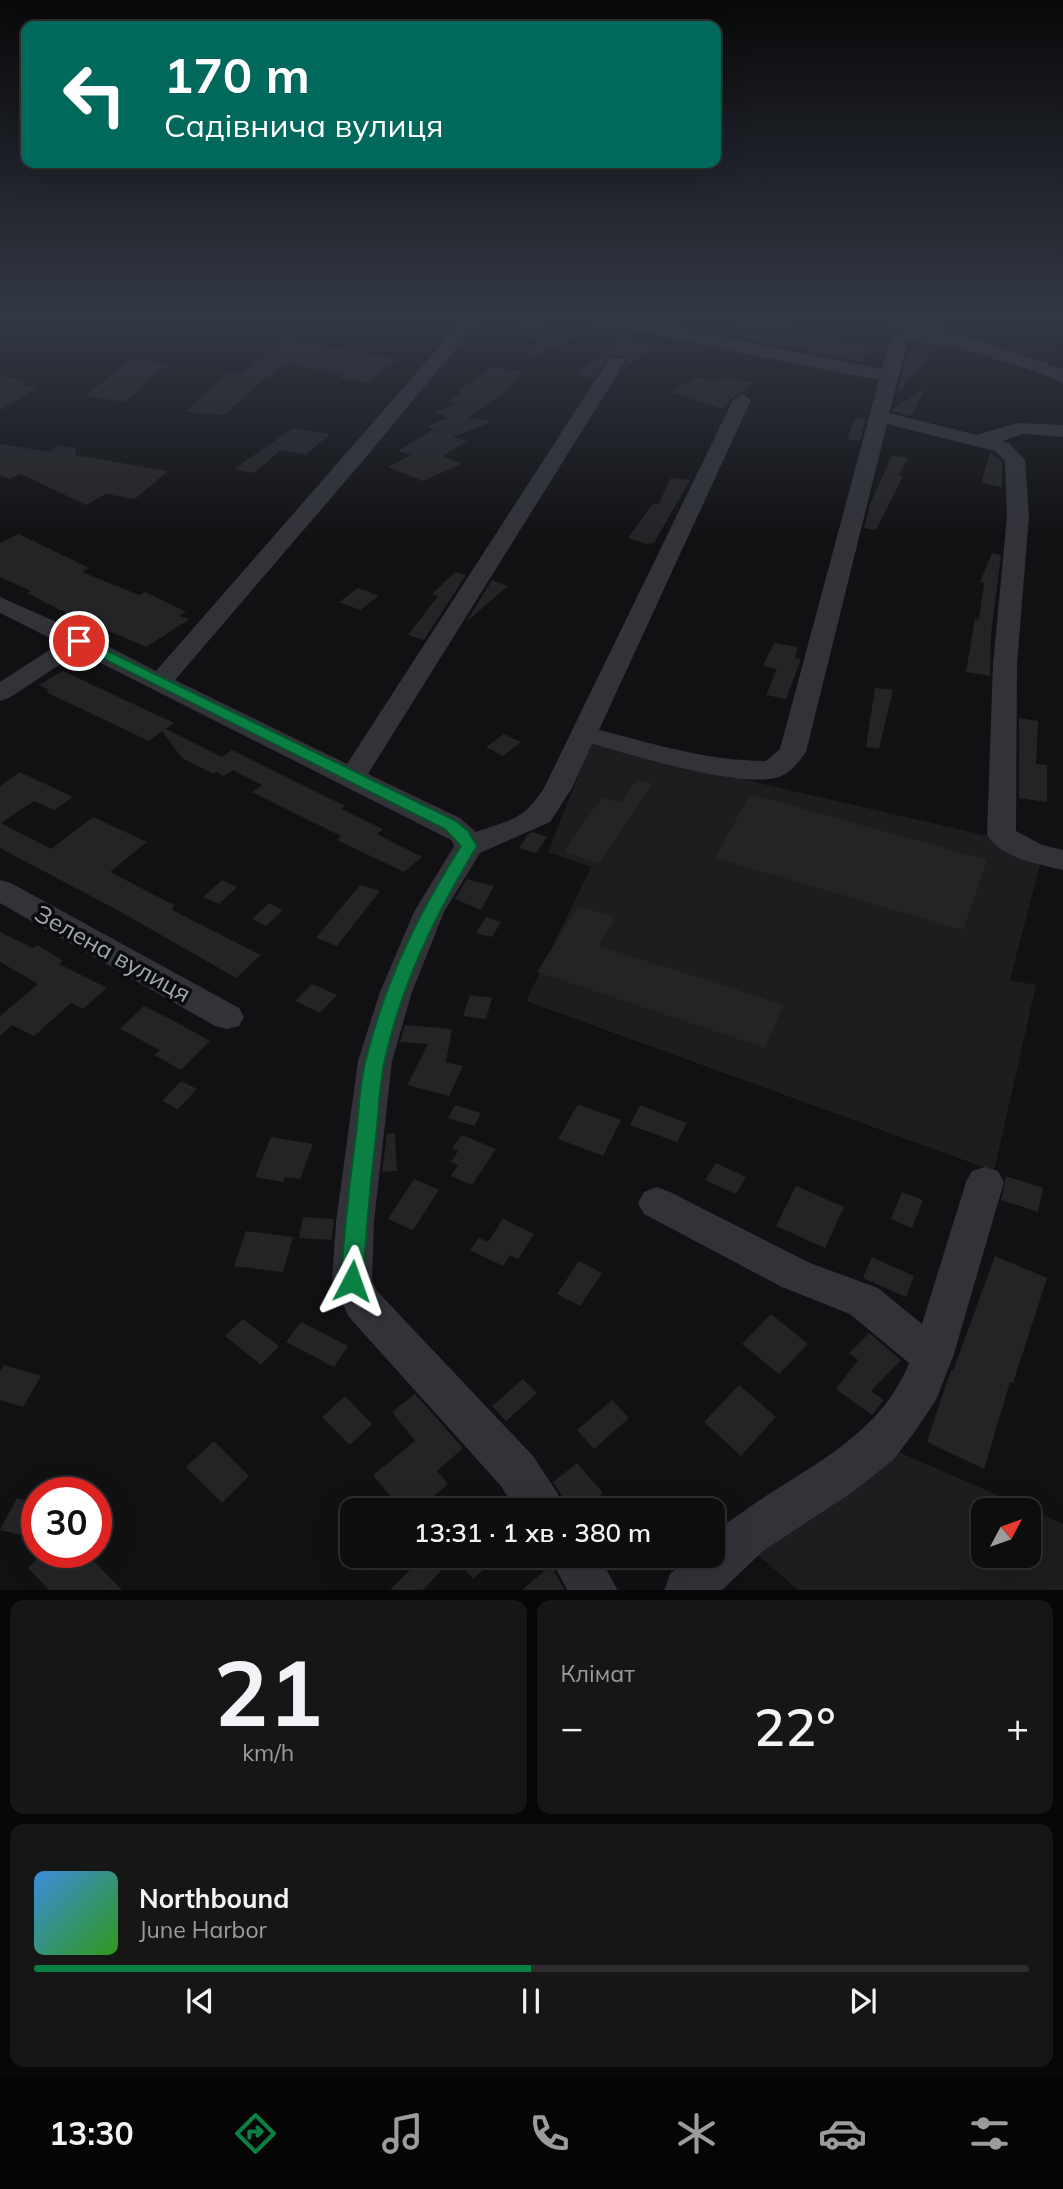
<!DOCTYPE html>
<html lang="uk">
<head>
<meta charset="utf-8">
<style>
  :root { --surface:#0d0d0e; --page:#161617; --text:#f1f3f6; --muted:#9a9c9e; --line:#2d2d2e; --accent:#0b8043 }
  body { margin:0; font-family:Mulish,sans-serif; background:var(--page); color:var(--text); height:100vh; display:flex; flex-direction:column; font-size:26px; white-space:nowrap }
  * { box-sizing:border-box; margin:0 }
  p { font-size:23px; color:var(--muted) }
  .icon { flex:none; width:38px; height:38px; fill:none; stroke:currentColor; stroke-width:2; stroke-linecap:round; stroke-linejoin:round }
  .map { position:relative; height:1590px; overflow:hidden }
  .sheet { display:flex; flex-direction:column; gap:10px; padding:10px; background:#070708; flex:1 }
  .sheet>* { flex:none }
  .hud { position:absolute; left:21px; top:21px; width:700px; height:147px; border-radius:14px; box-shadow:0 7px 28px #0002,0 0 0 2px var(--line); background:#00695c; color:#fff; overflow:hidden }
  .needle { width:46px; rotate:49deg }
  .fabs { position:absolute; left:971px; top:1498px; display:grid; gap:14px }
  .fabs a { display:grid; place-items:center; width:70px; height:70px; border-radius:14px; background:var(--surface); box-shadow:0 7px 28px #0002,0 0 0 2px var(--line); font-size:35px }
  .speed { position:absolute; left:21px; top:1477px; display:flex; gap:14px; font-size:35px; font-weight:700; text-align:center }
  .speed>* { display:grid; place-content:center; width:91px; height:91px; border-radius:50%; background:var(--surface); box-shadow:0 7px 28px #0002,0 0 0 2px var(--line); line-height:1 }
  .speed .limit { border:10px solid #d22; background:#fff; color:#111 }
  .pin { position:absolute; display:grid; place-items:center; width:60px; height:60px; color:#fff; margin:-30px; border:4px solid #fff; border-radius:50%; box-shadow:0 2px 7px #0007 }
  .me { position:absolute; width:77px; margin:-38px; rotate:4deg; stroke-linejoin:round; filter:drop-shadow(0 0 5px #0008) }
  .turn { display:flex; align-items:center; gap:24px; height:147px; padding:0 28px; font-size:32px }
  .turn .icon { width:91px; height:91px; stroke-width:2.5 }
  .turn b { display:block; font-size:49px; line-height:60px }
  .big { font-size:52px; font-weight:600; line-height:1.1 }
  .sheet .widget { flex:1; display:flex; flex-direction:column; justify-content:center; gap:10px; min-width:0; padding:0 24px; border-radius:14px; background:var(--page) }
  .sheet .dial { align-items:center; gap:0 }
  .dial b { font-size:91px; line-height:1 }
  .song { display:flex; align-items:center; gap:21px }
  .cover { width:84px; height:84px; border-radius:10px; background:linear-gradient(135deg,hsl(210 70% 55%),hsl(110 70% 35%)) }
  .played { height:7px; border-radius:4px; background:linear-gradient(90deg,var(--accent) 50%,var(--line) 50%) }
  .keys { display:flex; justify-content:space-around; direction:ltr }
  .heat { display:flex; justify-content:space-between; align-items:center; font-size:38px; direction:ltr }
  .sheet .tiles { flex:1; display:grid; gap:10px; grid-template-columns:1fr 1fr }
  .widget:last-child { grid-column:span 2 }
  .trip { position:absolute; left:340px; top:1498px; width:385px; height:70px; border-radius:14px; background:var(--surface); box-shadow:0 7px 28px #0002,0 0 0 2px var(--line); font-weight:600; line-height:70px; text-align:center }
  .tabs { display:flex; height:112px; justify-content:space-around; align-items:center; background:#050506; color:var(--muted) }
  .tabs .icon { width:49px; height:49px }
  .tabs .selected { color:var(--accent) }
  .tabs b { font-size:32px; color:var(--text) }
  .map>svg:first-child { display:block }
</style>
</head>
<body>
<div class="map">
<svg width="1063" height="1591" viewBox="0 0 1063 1591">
  <rect width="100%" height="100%" fill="#111113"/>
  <path fill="#1d1d20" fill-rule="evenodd" d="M 591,744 L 1044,849 L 1010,980 L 1036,985 L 994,1171 L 526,1001 L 591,867 L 548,852 Z
    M 892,1449 L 1063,1524 L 1063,1590 L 798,1590 L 749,1547 ZM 984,1510 L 1029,1510 L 1029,1556 L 984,1556 Z"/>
  <path fill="#242427" d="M 750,319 L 822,334 L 819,337 L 874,346 L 861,362 L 722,334 Z
    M 537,325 L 555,331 L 559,328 L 579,335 L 529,359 L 525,352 L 539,342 L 514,334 Z
    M 285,339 L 398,359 L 367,383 L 339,378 L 344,374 L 286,364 L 259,383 L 225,415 L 186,412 L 228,372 L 242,374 Z
    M 621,339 L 653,346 L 624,369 L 628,362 L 624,356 L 610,355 L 594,378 L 576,374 Z
    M 910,349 L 931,353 L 897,395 L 908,352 Z
    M 132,359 L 169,364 L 141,384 L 146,385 L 124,402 L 85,396 Z
    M 492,368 L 522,371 L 509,389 L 468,417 L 492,422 L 452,437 L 467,441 L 443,456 L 461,464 L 423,481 L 388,467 L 411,455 L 398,451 L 427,433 L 433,430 L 444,434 L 427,426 L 448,418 L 436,412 L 457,404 L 448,401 L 462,392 L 457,391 Z
    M 0,376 L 27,381 L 21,385 L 37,388 L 0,410 Z
    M 726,376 L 754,383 L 732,398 L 722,409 L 670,392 L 698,377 L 715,382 Z
    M 925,388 L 911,416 L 892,411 L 893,409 Z
    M 860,417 L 866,419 L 860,441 L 847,439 L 854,421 Z
    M 293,428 L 330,434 L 306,455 L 281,450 L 254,473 L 234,469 Z
    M 0,444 L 50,452 L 58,445 L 76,448 L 75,455 L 168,471 L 135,499 L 106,494 L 86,505 L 21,474 L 10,479 L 0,475 Z
    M 990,452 L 1002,462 L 1002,487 L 981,483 Z
    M 892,455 L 908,458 L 899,475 L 903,476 L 876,530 L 864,528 L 870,504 Z
    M 671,478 L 690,480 L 654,543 L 647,544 L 628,538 L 653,503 L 658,505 Z
    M 19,534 L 89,568 L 82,572 L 139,595 L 145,592 L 186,612 L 179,616 L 190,619 L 146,647 L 58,609 L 27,593 L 31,591 L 0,577 L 0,543 Z
    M 992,553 L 1001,555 L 991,635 L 990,676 L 966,672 L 975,619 L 979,620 L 984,583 L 980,582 Z
    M 455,572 L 466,575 L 424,640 L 408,635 L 438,596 L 432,594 Z
    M 492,580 L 508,586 L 466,622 Z
    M 358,588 L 379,596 L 360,610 L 339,602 Z
    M 774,643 L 798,647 L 795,658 L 801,659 L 786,699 L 766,695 L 777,669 L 763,666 Z
    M 63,671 L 174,723 L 166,729 L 222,757 L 232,750 L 345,806 L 341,809 L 383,829 L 377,834 L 422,857 L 404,872 L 337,840 L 341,836 L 252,792 L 262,785 L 233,770 L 224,776 L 216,772 L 213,774 L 182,758 L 162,731 L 149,741 L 46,692 L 49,690 L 39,685 Z
    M 875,688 L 893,690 L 879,749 L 866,747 Z
    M 1019,718 L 1038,721 L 1036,764 L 1047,765 L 1047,802 L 1019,798 Z
    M 504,734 L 521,742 L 503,756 L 486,747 Z
    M 20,772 L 73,797 L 54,810 L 34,801 L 1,823 L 51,849 L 93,817 L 147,842 L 110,872 L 174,905 L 172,910 L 261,955 L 236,978 L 121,912 L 0,848 L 0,786 Z
    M 637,779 L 652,784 L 599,863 L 564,852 L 602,797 L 621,803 Z
    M 750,794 L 987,860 L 963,930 L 715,858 Z
    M 533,832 L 547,837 L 536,853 L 519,848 L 528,834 Z
    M 467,879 L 494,886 L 481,910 L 455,899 Z
    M 222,880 L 237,887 L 219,904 L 203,897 Z
    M 360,885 L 380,891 L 337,946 L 316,938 Z
    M 269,903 L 283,910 L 266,926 L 252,919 Z
    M 578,906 L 615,917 L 599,946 L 784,1005 L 765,1048 L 537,972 Z
    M 486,917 L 501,922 L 492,937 L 476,933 Z
    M 0,932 L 33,948 L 37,945 L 63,961 L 59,964 L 107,988 L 83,1009 L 71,1003 L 34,1036 L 12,1025 L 0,1036 L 0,1016 L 38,984 L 0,962 Z
    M 312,984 L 337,995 L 320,1013 L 295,1001 Z
    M 470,995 L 492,998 L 486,1019 L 463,1016 Z
    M 144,1006 L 174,1021 L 210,1041 L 181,1070 L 154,1055 L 160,1050 L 120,1029 Z
    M 405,1025 L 452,1029 L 446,1062 L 463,1066 L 449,1096 L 407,1085 L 428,1044 L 400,1042 Z
    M 181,1081 L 197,1089 L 178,1109 L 162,1101 Z
    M 578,1104 L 621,1120 L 603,1156 L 558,1139 Z
    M 455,1105 L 481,1113 L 474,1126 L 448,1118 Z
    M 640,1105 L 687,1123 L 677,1142 L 630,1125 Z
    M 395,1133 L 397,1171 L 382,1172 L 387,1134 Z
    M 462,1135 L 496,1149 L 472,1185 L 451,1176 L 458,1165 L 451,1162 L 458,1151 L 452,1148 Z
    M 271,1137 L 313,1144 L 300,1179 L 285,1177 L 283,1182 L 255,1177 Z
    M 716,1163 L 746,1177 L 736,1194 L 705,1180 Z
    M 1006,1176 L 1043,1188 L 1038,1212 L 1001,1200 Z
    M 414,1179 L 439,1190 L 413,1230 L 388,1219 Z
    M 796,1186 L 844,1207 L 825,1248 L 776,1226 Z
    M 902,1192 L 923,1200 L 912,1228 L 891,1219 Z
    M 303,1217 L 334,1219 L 332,1240 L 299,1238 Z
    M 503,1219 L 534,1234 L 518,1259 L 510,1255 L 503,1266 L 470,1250 L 479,1238 L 488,1242 Z
    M 246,1231 L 293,1237 L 283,1272 L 234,1266 Z
    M 995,1256 L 1047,1278 L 1013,1383 L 1010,1382 L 984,1469 L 927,1442 L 951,1370 L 953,1371 Z
    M 872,1257 L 914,1276 L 906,1297 L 863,1278 Z
    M 579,1261 L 602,1273 L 580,1306 L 557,1294 Z
    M 771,1314 L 808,1344 L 779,1374 L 742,1344 Z
    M 243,1319 L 279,1346 L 261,1365 L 225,1336 Z
    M 301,1322 L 348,1346 L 334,1367 L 286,1342 Z
    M 869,1333 L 901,1360 L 871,1391 L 884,1400 L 872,1415 L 836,1389 L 858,1360 L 849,1353 Z
    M 4,1365 L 41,1376 L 23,1407 L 0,1400 L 0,1372 Z
    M 523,1379 L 537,1393 L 506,1421 L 492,1406 Z
    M 739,1385 L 776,1417 L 741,1456 L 704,1422 Z
    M 415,1394 L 463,1448 L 437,1471 L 448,1484 L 417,1510 L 402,1510 L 373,1475 L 415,1441 L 392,1412 Z
    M 345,1396 L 372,1424 L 350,1445 L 322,1417 Z
    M 612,1400 L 629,1418 L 594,1449 L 577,1430 Z
    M 214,1441 L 249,1476 L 222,1503 L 186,1467 Z
    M 577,1463 L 603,1493 L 583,1510 L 571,1510 L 553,1482 Z
    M 17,1498 L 36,1503 L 20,1535 L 0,1530 Z
    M 44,1552 L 85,1552 L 123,1591 L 50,1591 L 28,1568 Z
    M 424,1556 L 498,1556 L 473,1579 L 454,1557 L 422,1591 L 389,1591 Z
    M 551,1565 L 565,1591 L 521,1591 Z"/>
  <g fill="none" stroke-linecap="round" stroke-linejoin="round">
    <path fill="#323339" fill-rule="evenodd" d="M 465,317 L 482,317 L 361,463 L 175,680 L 347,764 L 607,362 L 610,358 L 622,358 L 625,362 L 368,774 L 460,818 L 476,832 C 511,819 523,821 544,788 L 733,400 L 742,394 L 751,400 L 599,730 C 654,744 709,761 766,761 L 780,749 L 879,380 L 712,347 L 596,321 L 594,317 L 622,317 L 882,369 L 888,345 L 895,333 L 912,330 L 887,321 L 885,317 L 907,317 L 1063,369 L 1063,383 L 1049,376 L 960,348 L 908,341 L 889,413 L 977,435 L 1017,423 L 1063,425 L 1063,437 L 1023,434 L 1002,441 L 1009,443 L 1025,460 L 1029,516 L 1017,664 L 1016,831 L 1042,845 L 1063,850 L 1063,870 C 1038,864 1001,858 987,835 L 993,664 L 1007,516 L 1005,461 L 995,451 L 887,424 L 806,752 C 800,761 789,774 779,777 C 740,789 634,755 592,744 L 572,788 L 550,822 L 480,853 L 444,912 L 412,992 L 392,1061 L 374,1222 L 372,1280 L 377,1291 L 533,1456 L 558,1494 L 564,1510 L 516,1510 L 501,1486 L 349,1317 L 332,1281 L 336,1222 L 358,1061 L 380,992 L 414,912 L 454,846 L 451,840 L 79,652 L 9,698 L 0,701 L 0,682 L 60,643 L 0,613 L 0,597 L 88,636 L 156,671 Z
      M 514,317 L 553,317 C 545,325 522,325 514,317 Z
      M 0,880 L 11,883 L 239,1008 L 244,1017 L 239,1026 L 227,1029 L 215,1026 L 0,903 Z
      M 985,1167 L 998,1171 L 1004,1182 L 953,1357 L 936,1400 L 916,1430 L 893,1460 L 854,1491 L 763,1551 L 721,1591 L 664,1591 L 670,1574 L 691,1556 L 712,1556 L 712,1536 C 776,1478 875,1450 909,1363 L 850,1314 L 782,1287 L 644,1214 L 638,1203 L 644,1192 L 657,1187 L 670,1192 L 810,1263 L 878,1288 L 922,1324 L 966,1182 L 972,1171 Z
      M 549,1556 L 599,1556 L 618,1591 L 568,1591 Z"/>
  </g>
  <linearGradient id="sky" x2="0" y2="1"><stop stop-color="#09090a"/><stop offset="0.59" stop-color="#323844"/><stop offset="1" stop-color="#323844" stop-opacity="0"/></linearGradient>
  <rect width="1063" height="539" fill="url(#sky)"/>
  <path fill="#0b8043" stroke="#07532c" stroke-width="2" d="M 79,637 L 456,821 L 468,831 L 477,846 C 436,914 403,980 385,1059 C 380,1081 379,1105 377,1128 C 371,1179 366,1230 363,1281 L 360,1288 L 352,1291 L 344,1288 L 341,1281 C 344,1230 350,1179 357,1127 C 359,1105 360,1081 366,1059 C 386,979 418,915 461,846 L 445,829 L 74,644 L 74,638 Z"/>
  <g text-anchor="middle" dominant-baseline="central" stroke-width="7" stroke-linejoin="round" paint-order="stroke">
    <g font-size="24" fill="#a1a8b5" stroke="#0c0c0e">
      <text transform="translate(113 953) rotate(29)">Зелена вулиця</text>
    </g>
  </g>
</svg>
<div class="fabs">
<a><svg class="needle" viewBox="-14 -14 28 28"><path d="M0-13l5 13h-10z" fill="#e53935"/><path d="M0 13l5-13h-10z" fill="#9a9c9e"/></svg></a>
</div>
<div class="speed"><div class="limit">30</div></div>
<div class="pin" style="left:79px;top:641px;background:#d93025"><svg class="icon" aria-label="arrive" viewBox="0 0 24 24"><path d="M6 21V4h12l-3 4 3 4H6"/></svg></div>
<svg class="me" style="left:352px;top:1281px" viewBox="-20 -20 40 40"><path d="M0-17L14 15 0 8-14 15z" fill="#0b8043" stroke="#fff" stroke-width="4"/></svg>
<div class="trip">13:31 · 1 хв · 380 m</div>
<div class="hud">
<div class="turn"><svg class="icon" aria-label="left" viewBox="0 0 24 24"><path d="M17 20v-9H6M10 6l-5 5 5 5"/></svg><div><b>170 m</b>Садівнича вулиця</div></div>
</div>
</div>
<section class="sheet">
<div class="tiles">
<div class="widget dial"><b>21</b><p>km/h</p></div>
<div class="widget"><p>Клімат</p>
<div class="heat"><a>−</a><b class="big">22°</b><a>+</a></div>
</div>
<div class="widget">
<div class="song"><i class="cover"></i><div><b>Northbound</b><p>June Harbor</p></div></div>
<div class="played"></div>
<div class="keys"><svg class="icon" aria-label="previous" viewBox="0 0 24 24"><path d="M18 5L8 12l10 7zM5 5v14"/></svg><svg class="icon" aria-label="pause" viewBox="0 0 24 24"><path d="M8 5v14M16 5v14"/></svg><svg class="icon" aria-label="next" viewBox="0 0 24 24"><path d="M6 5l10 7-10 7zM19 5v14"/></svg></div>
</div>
</div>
</section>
<nav class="tabs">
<b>13:30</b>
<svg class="icon selected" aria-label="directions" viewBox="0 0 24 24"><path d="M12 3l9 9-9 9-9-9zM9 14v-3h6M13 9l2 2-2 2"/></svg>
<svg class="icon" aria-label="music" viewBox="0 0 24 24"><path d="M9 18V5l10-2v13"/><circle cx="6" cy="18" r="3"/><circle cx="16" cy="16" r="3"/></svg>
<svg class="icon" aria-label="phone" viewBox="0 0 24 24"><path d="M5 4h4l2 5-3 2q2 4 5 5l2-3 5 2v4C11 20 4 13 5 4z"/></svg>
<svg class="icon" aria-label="climate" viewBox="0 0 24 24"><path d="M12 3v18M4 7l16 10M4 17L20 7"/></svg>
<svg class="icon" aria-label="car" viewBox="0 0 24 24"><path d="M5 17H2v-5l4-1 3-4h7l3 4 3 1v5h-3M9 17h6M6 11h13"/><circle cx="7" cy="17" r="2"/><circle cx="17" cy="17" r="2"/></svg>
<svg class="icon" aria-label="filters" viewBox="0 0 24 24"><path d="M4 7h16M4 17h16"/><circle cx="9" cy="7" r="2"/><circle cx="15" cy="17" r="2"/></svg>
</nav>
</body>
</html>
